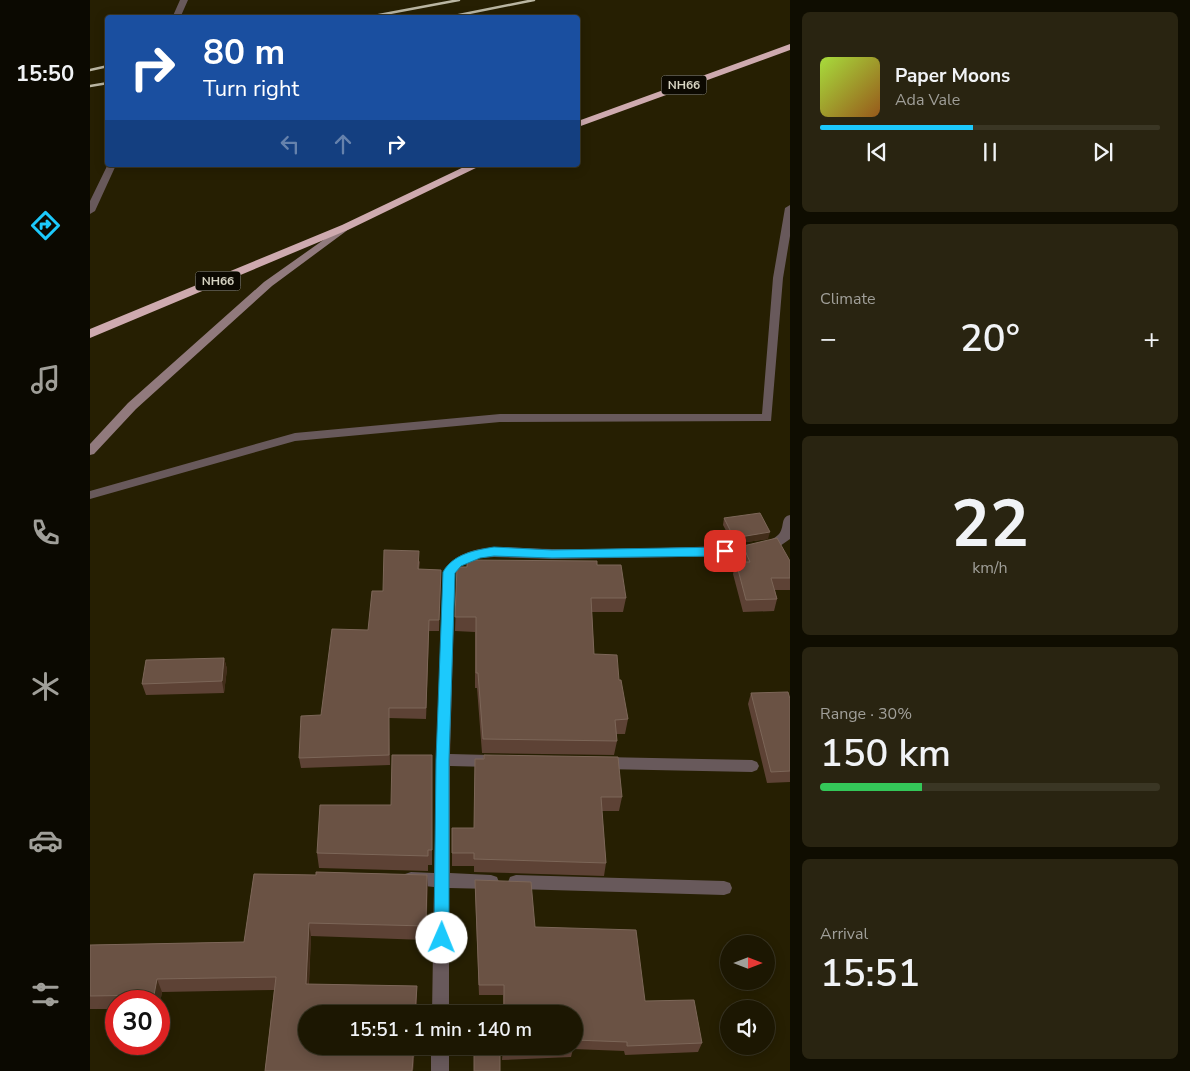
<!DOCTYPE html>
<html lang="en">
<head>
<meta charset="utf-8">
<style>
  :root { --surface:#1c1702; --page:#292411; --text:#f1f3f6; --muted:#a09f99; --line:#3a3624; --accent:#1cc9fc }
  body { margin:0; font-family:"Nunito Sans",sans-serif; background:var(--page); color:var(--text); height:100vh; display:flex; flex-direction:column; font-size:19px; white-space:nowrap }
  * { box-sizing:border-box; margin:0 }
  p { font-size:16px; color:var(--muted) }
  .icon { flex:none; width:28px; height:28px; fill:none; stroke:currentColor; stroke-width:2; stroke-linecap:round; stroke-linejoin:round }
  .map { position:relative; flex:1; overflow:hidden }
  .panel { display:flex; flex-direction:column; gap:12px; padding:12px; background:#0f0d01; width:400px }
  .panel>* { flex:none }
  .hud { position:absolute; left:15px; top:15px; width:475px; height:152px; border-radius:5px; box-shadow:0 2px 12px #0003,0 0 0 1px var(--line); background:#1a4fa0; color:#fff; overflow:hidden }
  .needle { width:32px; rotate:90deg }
  .tools { position:absolute; left:630px; top:935px; display:grid; gap:10px }
  .tools a { display:grid; place-items:center; width:55px; height:55px; border-radius:50%; background:var(--surface); box-shadow:0 2px 12px #0003,0 0 0 1px var(--line); font-size:25px }
  .speed { position:absolute; left:15px; top:990px; display:flex; gap:10px; font-size:25px; font-weight:700; text-align:center }
  .speed>* { display:grid; place-content:center; width:65px; height:65px; border-radius:50%; background:var(--surface); box-shadow:0 2px 12px #0003,0 0 0 1px var(--line); line-height:1 }
  .speed .limit { border:8px solid #d22; background:#fff; color:#111 }
  .pin { position:absolute; display:grid; place-items:center; width:42px; height:42px; color:#fff; margin:-21px; border-radius:10px; box-shadow:0 2px 8px #0006 }
  .me { position:absolute; width:55px; margin:-28px; rotate:1deg; stroke-linejoin:round; filter:drop-shadow(0 0 4px #0008) }
  .turn { display:flex; align-items:center; gap:18px; height:105px; padding:0 15px; font-size:22px }
  .turn .icon { width:65px; height:65px; stroke-width:2.5 }
  .turn b { display:block; font-size:35px; line-height:42px }
  .lanes { display:flex; align-items:center; height:48px; padding:0 15px; background:#0003; justify-content:center; gap:25px; direction:ltr }
  .lanes .off { opacity:.35 }
  .big { font-size:38px; font-weight:600; line-height:1.1 }
  .panel .card { flex:1; display:flex; flex-direction:column; justify-content:center; gap:8px; min-width:0; padding:0 18px; border-radius:8px; background:var(--page) }
  .panel .dial { align-items:center; gap:0 }
  .dial b { font-size:65px; line-height:1 }
  .song { display:flex; align-items:center; gap:15px }
  .cover { width:60px; height:60px; border-radius:8px; background:linear-gradient(135deg,hsl(80 70% 55%),hsl(30 70% 35%)) }
  .played { height:5px; border-radius:2px; background:linear-gradient(90deg,var(--accent) 45%,var(--line) 45%) }
  .keys { display:flex; justify-content:space-around; direction:ltr }
  .heat { display:flex; justify-content:space-between; align-items:center; font-size:28px; direction:ltr }
  .charge { height:8px; border-radius:4px; background:linear-gradient(90deg,#34c759 30%,var(--line) 0) }
  .trip { position:absolute; left:208px; top:1005px; width:285px; height:50px; border-radius:25px; background:var(--surface); box-shadow:0 2px 12px #0003,0 0 0 1px var(--line); font-weight:600; line-height:50px; text-align:center }
  main { display:flex; flex:1; min-height:0 }
  .dock { display:flex; flex-direction:column; width:90px; justify-content:space-around; align-items:center; background:#0b0901; color:var(--muted) }
  .dock .icon { width:35px; height:35px }
  .dock .selected { color:var(--accent) }
  .dock b { font-size:22px; color:var(--text) }
  .map>svg:first-child { display:block }
</style>
</head>
<body>
<main>
<nav class="dock">
<b>15:50</b>
<svg class="icon selected" aria-label="directions" viewBox="0 0 24 24"><path d="M12 3l9 9-9 9-9-9zM9 14v-3h6M13 9l2 2-2 2"/></svg>
<svg class="icon" aria-label="music" viewBox="0 0 24 24"><path d="M9 18V5l10-2v13"/><circle cx="6" cy="18" r="3"/><circle cx="16" cy="16" r="3"/></svg>
<svg class="icon" aria-label="phone" viewBox="0 0 24 24"><path d="M5 4h4l2 5-3 2q2 4 5 5l2-3 5 2v4C11 20 4 13 5 4z"/></svg>
<svg class="icon" aria-label="climate" viewBox="0 0 24 24"><path d="M12 3v18M4 7l16 10M4 17L20 7"/></svg>
<svg class="icon" aria-label="car" viewBox="0 0 24 24"><path d="M5 17H2v-5l4-1 3-4h7l3 4 3 1v5h-3M9 17h6M6 11h13"/><circle cx="7" cy="17" r="2"/><circle cx="17" cy="17" r="2"/></svg>
<svg class="icon" aria-label="filters" viewBox="0 0 24 24"><path d="M4 7h16M4 17h16"/><circle cx="9" cy="7" r="2"/><circle cx="15" cy="17" r="2"/></svg>
</nav>
<div class="map">
<svg width="700" height="1071" viewBox="0 0 700 1071">
  <rect width="100%" height="100%" fill="#261f02"/>
  <g fill="none" stroke-linecap="round" stroke-linejoin="round">
    <path fill="#68595b" fill-rule="evenodd" d="M 90,0 L 98,0 L 90,18 L 82,18 Z
      M 18,164 L 26,165 L 5,211 L 0,214 L 0,201 Z
      M 700,205 L 700,236 L 693,278 L 681,421 L 410,422 L 205,441 L 0,499 L 0,491 L 205,433 L 410,414 L 672,414 L 683,278 L 695,208 Z
      M 700,515 L 700,539 L 690,546 L 652,556 L 462,559 L 404,557 L 390,558 L 371,566 L 365,573 L 360,754 L 400,755 L 405,757 L 407,761 L 405,765 L 400,767 L 360,766 L 360,873 L 401,875 L 407,877 L 409,882 L 407,887 L 401,889 L 359,888 L 359,1014 L 342,1014 L 344,887 L 315,884 L 313,879 L 315,874 L 321,872 L 344,873 L 353,572 C 360,559 375,552 390,549 C 413,545 438,549 462,549 C 525,550 589,547 652,546 C 663,544 681,543 689,534 C 695,527 690,517 700,515 Z
      M 513,757 L 662,760 L 667,762 L 669,766 L 667,770 L 662,772 L 513,769 L 508,767 L 506,763 L 508,759 Z
      M 426,875 L 634,881 L 640,883 L 642,888 L 640,893 L 634,895 L 426,889 L 420,887 L 418,882 L 420,877 Z
      M 341,1046 L 359,1046 L 359,1071 L 341,1071 Z"/>
    <path fill="#917a7d" fill-rule="evenodd" d="M 256,224 L 261,227 L 259,229 L 182,286 L 46,409 L 4,454 L 0,455 L 0,444 L 38,403 L 174,282 Z"/>
    <path fill="#ceaaaf" fill-rule="evenodd" d="M 700,44 L 700,50 L 488,127 L 488,121 Z
      M 378,165 L 392,165 L 260,229 L 0,338 L 0,329 L 252,225 Z"/>
    <path stroke="#bab6a2" stroke-width="2.5" d="M 273,18 L 369,0
      M 354,18 L 444,0
      M 0,70 L 18,66
      M 0,86 L 18,83"/>
  </g>
  <path fill="#5d4235" d="M 634,518 L 678,539 L 643,544 L 633,525 Z
    M 653,546 L 700,561 L 700,590 L 685,590 L 687,599 L 684,611 L 653,612 L 643,574 L 646,562 L 651,562 L 649,558 Z
    M 330,561 L 329,569 L 351,570 L 349,631 L 339,631 L 336,719 L 299,718 L 300,765 L 211,768 L 209,758 L 278,630 L 293,591 Z
    M 507,565 L 536,598 L 533,612 L 502,612 L 504,654 L 529,680 L 538,719 L 535,734 L 526,734 L 527,741 L 524,755 L 392,753 L 387,688 L 385,688 L 385,632 L 365,631 L 367,567 Z
    M 134,658 L 137,669 L 134,693 L 56,695 L 52,684 Z
    M 661,693 L 700,699 L 700,782 L 677,783 L 658,704 Z
    M 342,755 L 342,865 L 338,865 L 338,871 L 229,868 L 227,853 L 301,805 Z
    M 394,755 L 532,797 L 529,811 L 512,811 L 516,863 L 514,876 L 384,872 L 384,866 L 362,866 L 362,828 L 384,828 L 385,759 L 393,759 Z
    M 226,872 L 337,875 L 336,940 L 221,936 L 219,984 L 327,986 L 327,998 L 326,1014 L 216,1014 L 216,1046 L 325,1046 L 323,1071 L 175,1071 L 184,990 L 72,992 L 69,1008 L 69,1001 L 26,1001 L 26,1009 L 0,1009 L 0,945 L 154,942 L 164,874 L 226,875 Z
    M 385,880 L 445,927 L 555,1001 L 612,1043 L 608,1052 L 535,1055 L 534,1051 L 483,1049 L 481,1057 L 412,1060 L 413,1046 L 484,1046 L 484,1014 L 413,1014 L 413,995 L 389,995 L 385,891 Z"/>
  <path fill="#422d1a" d="M 680,532 L 678,539 L 643,544 L 644,538 Z
    M 339,620 L 339,631 L 336,719 L 336,708 Z
    M 134,658 L 137,669 L 134,693 L 132,681 Z
    M 337,875 L 338,889 L 336,940 L 336,926 Z
    M 219,923 L 221,936 L 218,996 L 216,984 Z
    M 67,979 L 72,992 L 69,1008 L 69,1001 L 67,1001 L 64,995 Z
    M 327,986 L 326,1014 L 325,1014 Z
    M 324,1046 L 325,1046 L 323,1071 L 322,1071 Z"/>
  <path fill="#6a5244" stroke="#7c6658" d="M 670,513 L 680,532 L 644,538 L 634,518 Z
    M 687,538 L 700,561 L 700,578 L 681,578 L 687,599 L 656,600 L 646,562 L 660,562 L 653,546 Z
    M 294,550 L 329,551 L 328,569 L 351,570 L 349,620 L 339,620 L 336,708 L 299,708 L 299,755 L 209,758 L 211,716 L 231,715 L 242,629 L 278,630 L 282,591 L 293,591 Z
    M 377,560 L 507,561 L 507,565 L 531,565 L 536,598 L 501,598 L 504,654 L 527,655 L 529,680 L 531,680 L 538,719 L 525,720 L 527,741 L 393,739 L 388,673 L 386,673 L 386,617 L 365,617 L 367,567 L 377,567 Z
    M 134,658 L 132,681 L 52,684 L 56,660 Z
    M 698,692 L 700,699 L 700,771 L 681,772 L 661,693 Z
    M 302,755 L 342,755 L 342,850 L 338,850 L 338,856 L 227,853 L 230,805 L 301,805 Z
    M 394,755 L 528,757 L 532,797 L 511,797 L 516,863 L 384,859 L 384,853 L 362,853 L 362,828 L 384,828 L 385,759 L 394,759 Z
    M 226,872 L 337,875 L 336,926 L 219,923 L 216,984 L 327,986 L 325,1014 L 216,1014 L 216,1046 L 324,1046 L 322,1071 L 175,1071 L 186,977 L 67,979 L 64,995 L 0,996 L 0,945 L 154,942 L 164,874 L 226,875 Z
    M 385,880 L 441,882 L 445,927 L 546,930 L 555,1001 L 604,1000 L 612,1043 L 537,1046 L 537,1042 L 484,1040 L 484,1014 L 414,1014 L 414,985 L 389,985 Z
    M 413,1046 L 483,1046 L 483,1048 L 413,1050 Z
    M 384,1054 L 410,1055 L 410,1071 L 384,1071 Z"/>
  <path fill="#1cc9fc" stroke="#1283a4" d="M 404,547 L 462,550 L 635,547 L 640,551 L 635,556 L 462,558 L 404,556 L 390,558 L 371,566 L 365,573 L 359,760 L 359,938 L 357,942 L 352,945 L 346,942 L 344,938 L 346,760 L 353,572 C 363,554 385,550 404,547 Z"/>
  <g text-anchor="middle" dominant-baseline="central" stroke-width="5" stroke-linejoin="round" paint-order="stroke">
    <g fill="#0c0901" stroke="#9b9889" stroke-width="1">
      <rect x="571.5" y="75.5" width="45" height="19" rx="4"/>
      <rect x="105.5" y="271.5" width="45" height="19" rx="4"/>
    </g>
    <g font-size="12" font-weight="bold" fill="#d8d5c3">
      <text x="594" y="85">NH66</text>
      <text x="128" y="281">NH66</text>
    </g>
  </g>
</svg>
<div class="tools">
<a><svg class="needle" viewBox="-14 -14 28 28"><path d="M0-13l5 13h-10z" fill="#e53935"/><path d="M0 13l5-13h-10z" fill="#a09f99"/></svg></a>
<a><svg class="icon" aria-label="sound" viewBox="0 0 24 24"><path d="M4 9h4l5-4v14l-5-4H4zM17 9q2 3 0 6"/></svg></a>
</div>
<div class="speed"><div class="limit">30</div></div>
<div class="pin" style="left:635px;top:551px;background:#d93025"><svg class="icon" aria-label="arrive" viewBox="0 0 24 24"><path d="M6 21V4h12l-3 4 3 4H6"/></svg></div>
<svg class="me" style="left:352px;top:938px" viewBox="-20 -20 40 40"><circle r="19" fill="#fff"/><path d="M0-13L10 11 0 6-10 11z" fill="#1cc9fc"/></svg>
<div class="trip">15:51 · 1 min · 140 m</div>
<div class="hud">
<div class="turn"><svg class="icon" aria-label="right" viewBox="0 0 24 24"><path d="M7 20v-9h11M14 6l5 5-5 5"/></svg><div><b>80 m</b>Turn right</div></div>
<div class="lanes"><svg class="icon off" aria-label="left" viewBox="0 0 24 24"><path d="M17 20v-9H6M10 6l-5 5 5 5"/></svg><svg class="icon off" aria-label="ahead" viewBox="0 0 24 24"><path d="M12 20V5M6 11l6-6 6 6"/></svg><svg class="icon" aria-label="right" viewBox="0 0 24 24"><path d="M7 20v-9h11M14 6l5 5-5 5"/></svg></div>
</div>
</div>
<section class="panel">
<div class="card">
<div class="song"><i class="cover"></i><div><b>Paper Moons</b><p>Ada Vale</p></div></div>
<div class="played"></div>
<div class="keys"><svg class="icon" aria-label="previous" viewBox="0 0 24 24"><path d="M18 5L8 12l10 7zM5 5v14"/></svg><svg class="icon" aria-label="pause" viewBox="0 0 24 24"><path d="M8 5v14M16 5v14"/></svg><svg class="icon" aria-label="next" viewBox="0 0 24 24"><path d="M6 5l10 7-10 7zM19 5v14"/></svg></div>
</div>
<div class="card"><p>Climate</p>
<div class="heat"><a>−</a><b class="big">20°</b><a>+</a></div>
</div>
<div class="card dial"><b>22</b><p>km/h</p></div>
<div class="card"><p>Range · 30%</p><b class="big">150 km</b><div class="charge"></div></div>
<div class="card"><p>Arrival</p><b class="big">15:51</b></div>
</section>
</main>
</body>
</html>
